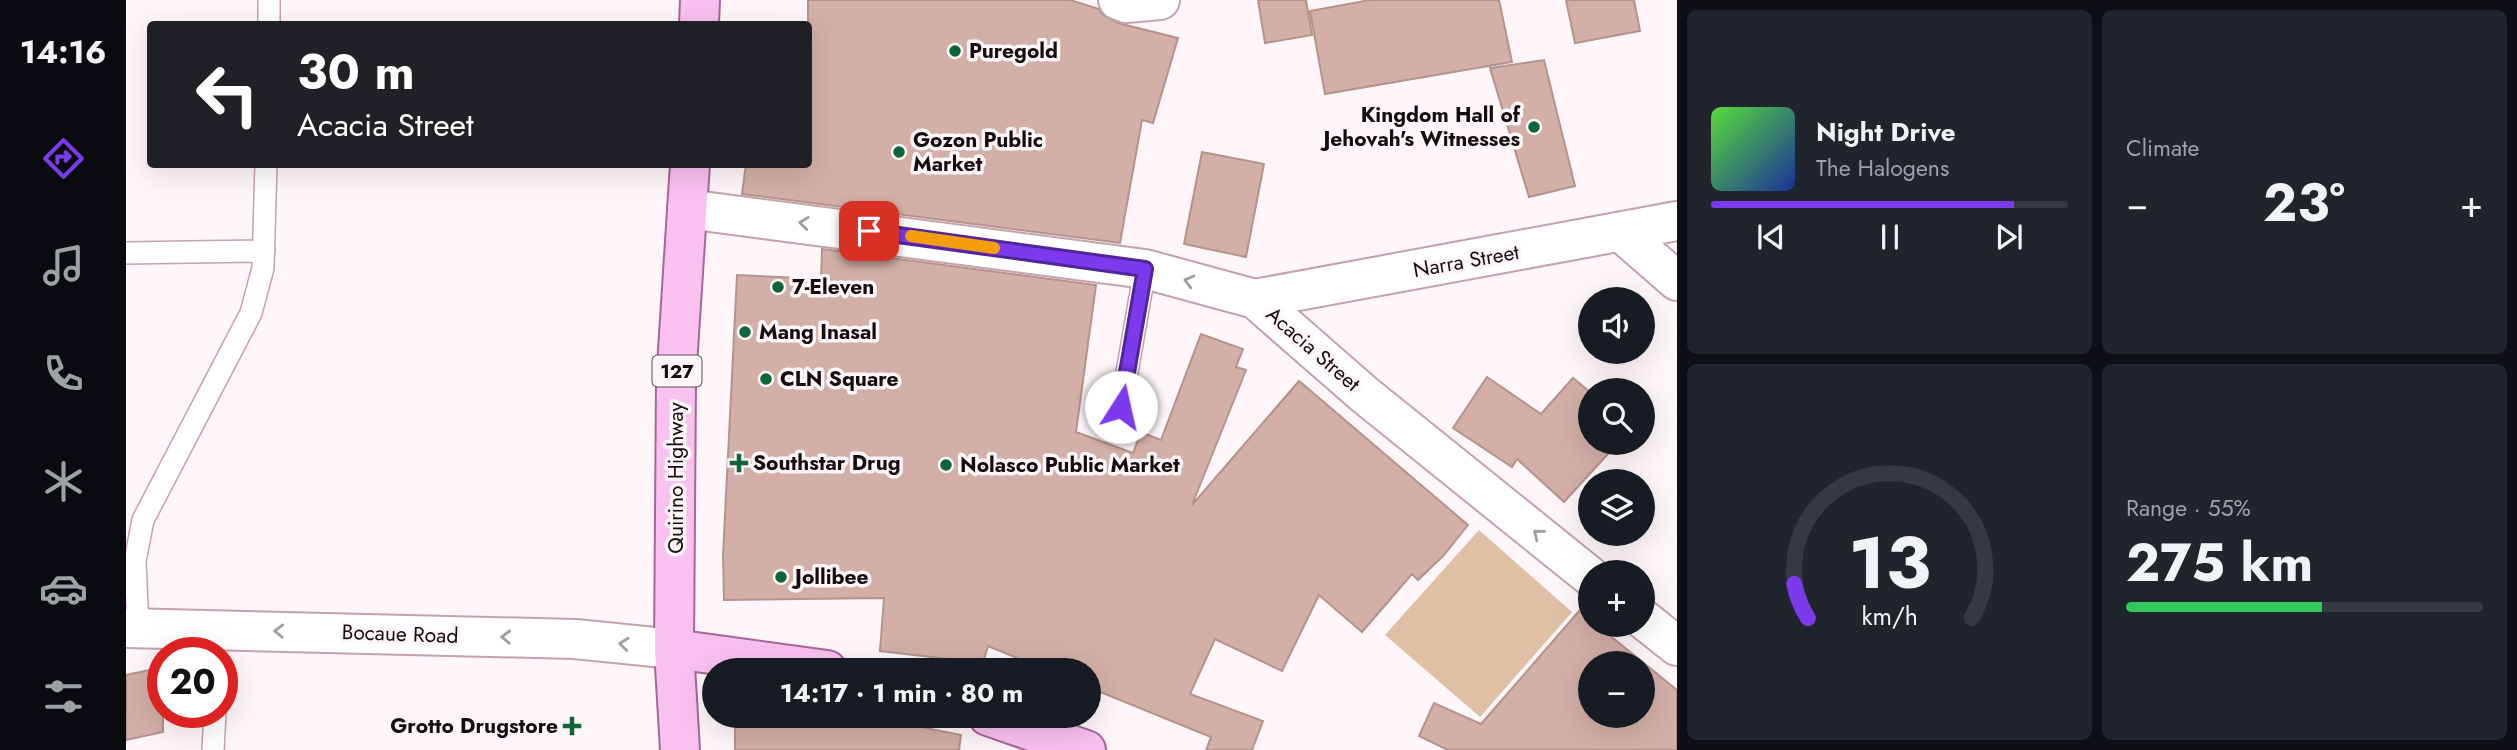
<!DOCTYPE html>
<html lang="en">
<head>
<meta charset="utf-8">
<style>
  :root { --surface:#171b24; --page:#20242c; --text:#f1f3f6; --muted:#9ea1a6; --line:#363941; --accent:#7c3aed }
  body { margin:0; font-family:Jost,sans-serif; background:var(--page); color:var(--text); height:100vh; display:flex; flex-direction:column; font-size:26px; white-space:nowrap }
  * { box-sizing:border-box; margin:0 }
  p { font-size:23px; color:var(--muted) }
  .icon { flex:none; width:38px; height:38px; fill:none; stroke:currentColor; stroke-width:2; stroke-linecap:round; stroke-linejoin:round }
  .map { position:relative; flex:1; overflow:hidden }
  .sheet { display:flex; flex-direction:column; gap:10px; padding:10px; background:#0d0f14; width:840px }
  .sheet>* { flex:none }
  .hud { position:absolute; left:21px; top:21px; width:665px; height:147px; border-radius:7px; box-shadow:0 7px 28px #0002; background:#202124; color:#fff; overflow:hidden }
  .tools { position:absolute; left:1452px; top:287px; display:grid; gap:14px }
  .tools a { display:grid; place-items:center; width:77px; height:77px; border-radius:50%; background:var(--surface); box-shadow:0 7px 28px #0002; font-size:35px }
  .speed { position:absolute; left:21px; top:637px; display:flex; gap:14px; font-size:35px; font-weight:700; text-align:center }
  .speed>* { display:grid; place-content:center; width:91px; height:91px; border-radius:50%; background:var(--surface); box-shadow:0 7px 28px #0002; line-height:1 }
  .speed .limit { border:10px solid #d22; background:#fff; color:#111 }
  .pin { position:absolute; display:grid; place-items:center; width:60px; height:60px; color:#fff; margin:-30px; border-radius:14px; box-shadow:0 4px 10px #0006 }
  .me { position:absolute; width:77px; margin:-38px; rotate:10deg; stroke-linejoin:round; filter:drop-shadow(0 0 5px #0008) }
  .turn { display:flex; align-items:center; gap:24px; height:147px; padding:0 35px; font-size:32px }
  .turn .icon { width:91px; height:91px; stroke-width:2.5 }
  .turn b { display:block; font-size:49px; line-height:60px }
  .big { font-size:52px; font-weight:700; line-height:1.1 }
  .sheet .widget { flex:1; display:flex; flex-direction:column; justify-content:center; gap:10px; min-width:0; padding:0 24px; border-radius:10px; background:var(--page) }
  .sheet .dial { align-items:center; gap:0 }
  .dial svg { height:182px; overflow:visible; fill:none; stroke:var(--line); stroke-width:7; stroke-linecap:round; text-anchor:middle }
  .dial text { fill:var(--text); stroke:none }
  .song { display:flex; align-items:center; gap:21px }
  .cover { width:84px; height:84px; border-radius:10px; background:linear-gradient(135deg,hsl(110 70% 55%),hsl(230 70% 35%)) }
  .played { height:7px; border-radius:4px; background:linear-gradient(90deg,var(--accent) 85%,var(--line) 85%) }
  .keys { display:flex; justify-content:space-around; direction:ltr }
  .heat { display:flex; justify-content:space-between; align-items:center; font-size:38px; direction:ltr }
  .charge { height:10px; border-radius:5px; background:linear-gradient(90deg,#34c759 55%,var(--line) 0) }
  .sheet .tiles { flex:1; display:grid; gap:10px; grid-template-columns:repeat(2,1fr) }
  .trip { position:absolute; left:576px; top:658px; width:399px; height:70px; border-radius:35px; background:var(--surface); box-shadow:0 7px 28px #0002; font-weight:700; line-height:70px; text-align:center }
  main { display:flex; flex:1; min-height:0 }
  .tabs { display:flex; flex-direction:column; width:126px; justify-content:space-around; align-items:center; background:#090b0e; color:var(--muted) }
  .tabs .icon { width:49px; height:49px }
  .tabs .on { color:var(--accent) }
  .tabs b { font-size:32px; color:var(--text) }
  .map>svg:first-child { display:block }
</style>
</head>
<body>
<main>
<nav class="tabs">
<b>14:16</b>
<svg class="icon on" aria-label="directions" viewBox="0 0 24 24"><path d="M12 3l9 9-9 9-9-9zM9 14v-3h6M13 9l2 2-2 2"/></svg>
<svg class="icon" aria-label="music" viewBox="0 0 24 24"><path d="M9 18V5l10-2v13"/><circle cx="6" cy="18" r="3"/><circle cx="16" cy="16" r="3"/></svg>
<svg class="icon" aria-label="phone" viewBox="0 0 24 24"><path d="M5 4h4l2 5-3 2q2 4 5 5l2-3 5 2v4C11 20 4 13 5 4z"/></svg>
<svg class="icon" aria-label="climate" viewBox="0 0 24 24"><path d="M12 3v18M4 7l16 10M4 17L20 7"/></svg>
<svg class="icon" aria-label="car" viewBox="0 0 24 24"><path d="M5 17H2v-5l4-1 3-4h7l3 4 3 1v5h-3M9 17h6M6 11h13"/><circle cx="7" cy="17" r="2"/><circle cx="17" cy="17" r="2"/></svg>
<svg class="icon" aria-label="filters" viewBox="0 0 24 24"><path d="M4 7h16M4 17h16"/><circle cx="9" cy="7" r="2"/><circle cx="15" cy="17" r="2"/></svg>
</nav>
<div class="map">
<svg width="1551" height="750" viewBox="0 0 1551 750">
  <rect width="100%" height="100%" fill="#fef6f8"/>
  <path fill="#dfc0a5" d="M 1353,530 L 1446,612 L 1354,717 L 1259,635 Z"/>
  <path fill="#d2afa7" stroke="#b5938c" stroke-width="2" fill-rule="evenodd" d="M 682,0 L 944,0 L 973,9 L 976,14 L 992,23 L 1052,38 L 1027,123 L 1016,120 L 994,243 L 616,194 L 620,164 L 682,164 Z
    M 1132,0 L 1180,0 L 1186,35 L 1139,43 Z
    M 1244,0 L 1373,0 L 1386,62 L 1199,94 L 1184,11 Z
    M 1440,0 L 1508,0 L 1514,31 L 1449,43 Z
    M 1418,60 L 1449,186 L 1403,197 L 1364,68 Z
    M 1076,152 L 1138,164 L 1120,257 L 1058,244 Z
    M 696,249 L 970,285 L 950,432 L 1007,453 L 1015,432 L 1035,440 L 1075,334 L 1117,349 L 1110,367 L 1120,370 L 1066,505 L 1173,381 L 1342,525 L 1318,555 L 1292,580 L 1286,574 L 1236,632 L 1193,595 L 1156,671 L 1089,639 L 1064,694 L 1137,721 L 1126,750 L 1080,750 L 1085,737 L 962,687 L 962,670 L 920,670 L 862,646 L 855,670 L 831,660 L 754,651 L 758,598 L 598,600 L 597,556 L 611,275 L 695,279 Z
    M 1361,377 L 1415,414 L 1447,378 L 1465,393 L 1465,443 L 1492,443 L 1438,502 L 1391,459 L 1386,467 L 1327,428 Z
    M 1454,610 L 1465,619 L 1465,625 L 1471,625 L 1551,690 L 1551,750 L 1322,750 L 1293,736 L 1308,703 L 1355,724 ZM 1465,663 L 1517,663 L 1517,716 L 1465,716 Z
    M 37,667 L 37,732 L 0,740 L 0,675 Z
    M 669,716 L 740,716 L 835,735 L 833,750 L 609,750 L 609,719 L 669,721 Z"/>
  <g fill="none" stroke-linecap="round" stroke-linejoin="round">
    <defs>
      <path id="service" d="M 143,24 L 143,0
        M 0,253 L 138,251
        M 995,407 L 1019,269
        M 12,628 L 9,561 L 17,520 L 125,313 L 137,268 L 140,164
        M 87,750 L 89,712"/>
      <path id="minor" d="M 992,0 L 1000,3 L 1034,0
        M 1496,233 L 1551,281
        M 1129,299 L 1551,221"/>
      <path id="tertiary" d="M 561,209 L 1019,269 L 1129,299 L 1239,395 L 1465,577
        M 1517,619 L 1551,646
        M 0,628 L 449,639 L 548,649"/>
      <path id="primary" d="M 573,24 L 574,0
        M 548,649 L 701,670
        M 862,716 L 960,750
        M 554,750 L 548,649 L 550,381 L 564,164"/>
    </defs>
    <use href="#service" stroke="#c5a2aa" stroke-width="24"/>
    <use href="#minor" stroke="#c5a2aa" stroke-width="42"/>
    <use href="#tertiary" stroke="#c5a2aa" stroke-width="42"/>
    <use href="#primary" stroke="#a7669a" stroke-width="42"/>
    <use href="#service" stroke="#fff" stroke-width="21"/>
    <use href="#minor" stroke="#fff" stroke-width="38"/>
    <use href="#tertiary" stroke="#fff" stroke-width="38"/>
    <use href="#primary" stroke="#f9c1f0" stroke-width="38"/>
  </g>
  <defs><path id="oneway-chevron" d="M-2-3.5L2.5 0L-2 3.5" fill="none" stroke-width="1.6" stroke-linecap="round" stroke-linejoin="round" transform="scale(1.75)"/></defs>
  <g stroke="#a29d9f">
    <use href="#oneway-chevron" transform="translate(678 223) rotate(-173)"/>
    <use href="#oneway-chevron" transform="translate(1063 281) rotate(-165)"/>
    <use href="#oneway-chevron" transform="translate(1412 534) rotate(-141)"/>
    <use href="#oneway-chevron" transform="translate(153 631) rotate(-178)"/>
    <use href="#oneway-chevron" transform="translate(380 637) rotate(-178)"/>
    <use href="#oneway-chevron" transform="translate(498 644) rotate(-174)"/>
  </g>
  <g fill="none" stroke-linecap="round" stroke-linejoin="round">
    <defs>
      <path id="route" d="M 743,231 L 1019,269 L 995,407"/>
    </defs>
    <use href="#route" stroke="#51269a" stroke-width="18"/>
    <use href="#route" stroke="#7c3aed" stroke-width="12"/>
    <path stroke="#f59e0b" stroke-width="12" d="M 785,236 L 868,248"/>
  </g>
  <g fill="#0c6639" stroke="#fef6f8" stroke-width="2.5">
    <circle cx="829" cy="51" r="7"/>
    <circle cx="1408" cy="127" r="7"/>
    <circle cx="773" cy="152" r="7"/>
    <circle cx="652" cy="287" r="7"/>
    <circle cx="619" cy="332" r="7"/>
    <circle cx="640" cy="379" r="7"/>
    <path d="M609.5 452.5h7v7h7v7h-7v7h-7v-7h-7v-7h7z"/>
    <circle cx="820" cy="465" r="7"/>
    <circle cx="655" cy="577" r="7"/>
    <path d="M442.5 715.5h7v7h7v7h-7v7h-7v-7h-7v-7h7z"/>
  </g>
  <g text-anchor="middle" dominant-baseline="central" stroke-width="7" stroke-linejoin="round" paint-order="stroke">
    <rect fill="#fef6f8" stroke="#5c5254" stroke-width="2" x="526.5" y="355.5" width="49" height="31" rx="5"/>
    <g font-size="19" font-weight="bold" fill="#170b0e">
      <text x="551" y="371">127</text>
    </g>
    <g font-size="21" font-weight="bold" fill="#170b0e" stroke="#fef6f8" text-anchor="start">
      <text x="843" y="51">Puregold</text>
      <text x="1394" y="115" text-anchor="end">Kingdom Hall of<tspan x="1394" dy="24">Jehovah's Witnesses</tspan></text>
      <text x="787" y="140">Gozon Public<tspan x="787" dy="24">Market</tspan></text>
      <text x="666" y="287">7-Eleven</text>
      <text x="633" y="332">Mang Inasal</text>
      <text x="654" y="379">CLN Square</text>
      <text x="627" y="463">Southstar Drug</text>
      <text x="834" y="465">Nolasco Public Market</text>
      <text x="669" y="577">Jollibee</text>
      <text x="432" y="726" text-anchor="end">Grotto Drugstore</text>
    </g>
    <g font-size="21" fill="#170b0e" stroke="#fef6f8">
      <text transform="translate(1340 261) rotate(-10)">Narra Street</text>
      <text transform="translate(1187 349) rotate(41)">Acacia Street</text>
      <text transform="translate(550 478) rotate(-90)">Quirino Highway</text>
      <text transform="translate(274 634) rotate(2)">Bocaue Road</text>
    </g>
  </g>
</svg>
<div class="tools">
<a><svg class="icon" aria-label="sound" viewBox="0 0 24 24"><path d="M4 9h4l5-4v14l-5-4H4zM17 9q2 3 0 6"/></svg></a>
<a><svg class="icon" aria-label="search" viewBox="0 0 24 24"><circle cx="10" cy="10" r="6"/><path d="M15 15l6 6"/></svg></a>
<a><svg class="icon" aria-label="layers" viewBox="0 0 24 24"><path d="M12 4l9 5-9 5-9-5zM3 14l9 5 9-5"/></svg></a>
<a>+</a>
<a>−</a>
</div>
<div class="speed"><div class="limit">20</div></div>
<div class="pin" style="left:743px;top:231px;background:#d93025"><svg class="icon" aria-label="arrive" viewBox="0 0 24 24"><path d="M6 21V4h12l-3 4 3 4H6"/></svg></div>
<svg class="me" style="left:995px;top:407px" viewBox="-20 -20 40 40"><circle r="19" fill="#fff"/><path d="M0-13L10 11 0 6-10 11z" fill="#7c3aed"/></svg>
<div class="trip">14:17 · 1 min · 80 m</div>
<div class="hud">
<div class="turn"><svg class="icon" aria-label="left" viewBox="0 0 24 24"><path d="M17 20v-9H6M10 6l-5 5 5 5"/></svg><div><b>30 m</b>Acacia Street</div></div>
</div>
</div>
<section class="sheet">
<div class="tiles">
<div class="widget">
<div class="song"><i class="cover"></i><div><b>Night Drive</b><p>The Halogens</p></div></div>
<div class="played"></div>
<div class="keys"><svg class="icon" aria-label="previous" viewBox="0 0 24 24"><path d="M18 5L8 12l10 7zM5 5v14"/></svg><svg class="icon" aria-label="pause" viewBox="0 0 24 24"><path d="M8 5v14M16 5v14"/></svg><svg class="icon" aria-label="next" viewBox="0 0 24 24"><path d="M6 5l10 7-10 7zM19 5v14"/></svg></div>
</div>
<div class="widget"><p>Climate</p>
<div class="heat"><a>−</a><b class="big">23°</b><a>+</a></div>
</div>
<div class="widget dial"><svg viewBox="0 0 100 80">
<path d="M14 69A42 42 0 1 1 86 69"/>
<path d="M14 69A42 42 0 0 1 8 54" stroke="#7c3aed"/>
<text x="50" y="56" font-size="32" font-weight="700">13</text>
<text x="50" y="72" font-size="11">km/h</text>
</svg></div>
<div class="widget"><p>Range · 55%</p><b class="big">275 km</b><div class="charge"></div></div>
</div>
</section>
</main>
</body>
</html>
